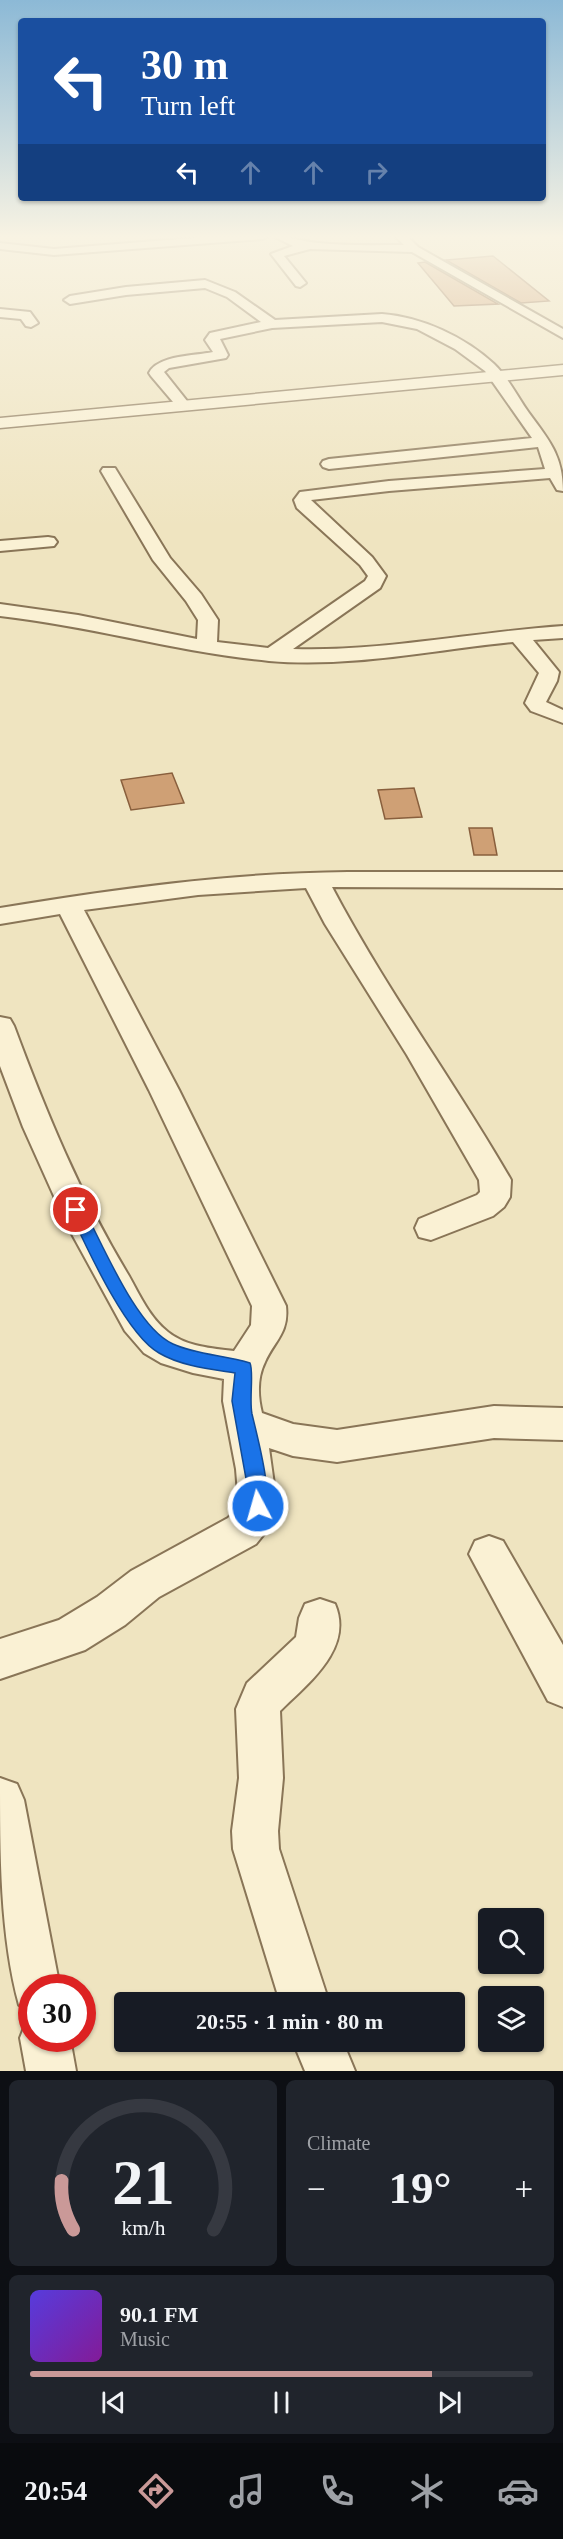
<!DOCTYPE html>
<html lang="en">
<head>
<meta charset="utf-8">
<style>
  :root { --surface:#171b24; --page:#20242c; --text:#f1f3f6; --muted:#9ea1a6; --line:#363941; --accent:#ca9998 }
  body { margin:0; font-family:Georgia,serif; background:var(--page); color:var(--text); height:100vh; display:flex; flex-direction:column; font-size:22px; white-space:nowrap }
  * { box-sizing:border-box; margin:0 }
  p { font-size:20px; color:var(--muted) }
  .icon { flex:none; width:33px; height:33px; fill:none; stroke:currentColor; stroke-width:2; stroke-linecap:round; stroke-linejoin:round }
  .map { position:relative; height:2071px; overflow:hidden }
  .side { display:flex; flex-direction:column; gap:9px; padding:9px; background:#0d0f14; flex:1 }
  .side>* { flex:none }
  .banner { position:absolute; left:18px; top:18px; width:528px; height:183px; border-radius:6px; box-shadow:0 2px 4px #0004; background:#1a4fa0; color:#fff; overflow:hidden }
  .tools { position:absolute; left:478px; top:1908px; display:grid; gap:12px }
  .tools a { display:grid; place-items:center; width:66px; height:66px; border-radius:6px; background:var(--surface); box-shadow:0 2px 4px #0004; font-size:30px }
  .speed { position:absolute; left:18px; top:1974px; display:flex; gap:12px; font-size:30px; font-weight:700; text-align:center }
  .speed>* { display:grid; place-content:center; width:78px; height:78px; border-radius:50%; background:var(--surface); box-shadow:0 2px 4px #0004; line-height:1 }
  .speed .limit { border:9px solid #d22; background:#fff; color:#111 }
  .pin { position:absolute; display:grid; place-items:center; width:51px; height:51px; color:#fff; margin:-26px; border:3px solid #fff; border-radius:50%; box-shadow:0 2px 6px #0007 }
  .me { position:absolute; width:66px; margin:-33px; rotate:354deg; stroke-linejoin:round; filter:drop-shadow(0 0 4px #0008) }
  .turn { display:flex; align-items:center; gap:21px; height:126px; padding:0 24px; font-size:27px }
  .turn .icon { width:78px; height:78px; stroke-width:2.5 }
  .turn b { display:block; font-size:42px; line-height:51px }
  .lanes { display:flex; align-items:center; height:57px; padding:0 24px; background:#0003; justify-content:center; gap:30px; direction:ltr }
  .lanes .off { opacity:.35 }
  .big { font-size:45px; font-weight:700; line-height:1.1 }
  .side .tile { flex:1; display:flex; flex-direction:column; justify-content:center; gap:9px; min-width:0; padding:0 21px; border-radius:9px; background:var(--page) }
  .side .dial { align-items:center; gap:0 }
  .dial svg { height:156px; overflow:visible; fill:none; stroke:var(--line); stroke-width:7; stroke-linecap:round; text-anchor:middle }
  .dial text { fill:var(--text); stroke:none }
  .song { display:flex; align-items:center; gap:18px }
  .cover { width:72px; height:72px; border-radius:9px; background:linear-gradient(135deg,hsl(250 70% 55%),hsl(290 70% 35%)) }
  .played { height:6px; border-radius:3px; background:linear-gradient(90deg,var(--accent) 80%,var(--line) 80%) }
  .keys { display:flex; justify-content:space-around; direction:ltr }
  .heat { display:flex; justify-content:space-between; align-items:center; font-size:33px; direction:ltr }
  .side .tiles { flex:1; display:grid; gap:9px; grid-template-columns:1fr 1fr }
  .tile:last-child { grid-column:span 2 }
  .trip { position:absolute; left:114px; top:1992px; width:351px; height:60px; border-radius:6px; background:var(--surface); box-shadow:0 2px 4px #0004; font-weight:700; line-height:60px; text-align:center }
  .menu { display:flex; height:96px; justify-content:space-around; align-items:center; background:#090b0e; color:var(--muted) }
  .menu .icon { width:42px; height:42px }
  .menu .active { color:var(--accent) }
  .menu b { font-size:27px; color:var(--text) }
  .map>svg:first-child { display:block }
</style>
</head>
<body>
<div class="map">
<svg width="563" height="2071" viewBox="0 0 563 2071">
  <rect width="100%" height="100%" fill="#efe4c0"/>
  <path fill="#cfa075" stroke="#895f3d" stroke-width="1.5" d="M 493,256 L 549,301 L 521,303 L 446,260 Z
    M 425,262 L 498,304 L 454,306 L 418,263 Z
    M 172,773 L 184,803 L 131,810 L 121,780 Z
    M 414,788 L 422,817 L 385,819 L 378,790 Z
    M 469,828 L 492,828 L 497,855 L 474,855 Z"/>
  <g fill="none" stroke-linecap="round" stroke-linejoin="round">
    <defs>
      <path id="minor" d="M 218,236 L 269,236 L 263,239 L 54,255 L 0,249 L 0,243 L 54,249 Z
        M 273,236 C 289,236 303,242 319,243 C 347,246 376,245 404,245 L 395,236 L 407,236 L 418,247 L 563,329 L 563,338 L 412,252 L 310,249 L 284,256 L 306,283 L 300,287 L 296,286 L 271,254 L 293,246 Z
        M 205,280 L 235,292 L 275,320 L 382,314 C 422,317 465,337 494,364 C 508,377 518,398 529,413 C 549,440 563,456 563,491 L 557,490 L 550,478 L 389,491 L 311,500 L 372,557 L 386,576 L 380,588 L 293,649 C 383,652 473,632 563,626 L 563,638 L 533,640 L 559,672 L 557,681 L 546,702 L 563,710 L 563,723 L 531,711 L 525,703 L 539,673 L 513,642 C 432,650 351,668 269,661 C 178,652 90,626 0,616 L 0,604 L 78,615 L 197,639 L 198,620 L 186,601 L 153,560 L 101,471 L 103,468 L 115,468 L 170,558 L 201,594 L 218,620 L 217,642 L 268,648 L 365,581 L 368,576 L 360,565 L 297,508 L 294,500 L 300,492 L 389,481 L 545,469 L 538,447 L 329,469 L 323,467 L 321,464 L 323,461 L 329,459 L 532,438 L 485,371 L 455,349 L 417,329 L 382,322 L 272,328 L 220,339 L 228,355 L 226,358 L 169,368 L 164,372 L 191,406 L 184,410 L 179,409 L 151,376 L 149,373 C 158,355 194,356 213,352 L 205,340 L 210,333 L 261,322 L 227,297 L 205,288 L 126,295 L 70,304 L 64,300 L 70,296 L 126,287 Z
        M 0,309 L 30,312 L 38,323 L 31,327 L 26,326 L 21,319 L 0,317 Z
        M 48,537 L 54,538 L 57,542 L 54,546 L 0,551 L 0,541 Z
        M 348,872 L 563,872 L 563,888 L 332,887 C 385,988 454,1081 511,1180 L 510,1197 L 504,1207 L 493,1216 L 431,1240 L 419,1237 L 415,1228 L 419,1219 L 477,1195 L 480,1192 L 479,1180 L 407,1055 L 325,924 L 306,888 L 198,895 L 84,910 L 179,1090 L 286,1306 C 289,1333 275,1340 265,1362 C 257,1378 258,1397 262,1413 L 293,1424 L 337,1430 L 494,1406 L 563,1408 L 563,1440 L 494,1438 L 337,1462 L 293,1456 L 269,1448 L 277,1506 L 268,1529 L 256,1544 L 159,1597 L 125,1625 L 85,1650 L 0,1679 L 0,1639 L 59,1620 L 97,1597 L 131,1571 L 228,1518 L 239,1506 L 236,1469 L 223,1401 L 224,1379 L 193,1373 L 161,1363 L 144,1353 L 125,1331 L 67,1225 L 23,1127 L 0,1066 L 0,1017 L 10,1019 L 14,1026 C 46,1112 81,1197 129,1276 C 140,1296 150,1318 168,1332 C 187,1347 211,1348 234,1351 L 251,1325 L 252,1306 L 149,1090 L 60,914 L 0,924 L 0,908 C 115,889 231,873 348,872 Z
        M 489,1536 L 503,1541 L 563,1645 L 563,1707 L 548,1701 L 469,1554 L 475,1541 Z
        M 320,1599 L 335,1604 C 354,1649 308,1683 280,1711 L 283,1778 L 278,1831 L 279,1849 L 329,2002 L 280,2002 L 233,1849 L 232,1831 L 239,1778 L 236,1709 L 247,1683 L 296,1637 L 299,1618 L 305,1604 Z
        M 0,1778 L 17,1784 L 24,1800 L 60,1988 L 32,1988 L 32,2011 L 19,2005 C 0,1936 0,1852 0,1778 Z
        M 32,2018 L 32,2038 L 70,2038 L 76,2071 L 26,2071 L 20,2038 L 27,2020 Z
        M 293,2042 L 343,2042 L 355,2071 L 305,2071 Z"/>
      <path id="tertiary" d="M 563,365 L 563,375 L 0,428 L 0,418 Z"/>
    </defs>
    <use href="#minor" stroke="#897557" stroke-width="4"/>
    <use href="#tertiary" stroke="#897557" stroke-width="3"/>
    <use href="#minor" fill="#faf1d4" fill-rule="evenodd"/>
    <use href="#tertiary" fill="#faf1d4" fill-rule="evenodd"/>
  </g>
  <linearGradient id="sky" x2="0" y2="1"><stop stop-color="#8cb9d6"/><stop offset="0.45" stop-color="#f8f3e3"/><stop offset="1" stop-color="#f8f3e3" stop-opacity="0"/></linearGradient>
  <rect width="563" height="526" fill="url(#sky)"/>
  <path fill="#1a73e8" stroke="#114b97" stroke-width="1.5" d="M 76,1205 L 82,1206 C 102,1242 136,1328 173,1344 C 197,1355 225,1355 250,1363 C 254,1372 249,1400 252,1414 C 257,1435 273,1495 265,1512 L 258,1514 L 252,1512 L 232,1401 L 235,1373 C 210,1369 181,1366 159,1353 C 126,1335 86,1246 69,1210 L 71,1206 Z"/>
</svg>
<div class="tools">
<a><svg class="icon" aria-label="search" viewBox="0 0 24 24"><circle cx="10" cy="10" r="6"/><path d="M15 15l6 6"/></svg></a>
<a><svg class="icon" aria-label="layers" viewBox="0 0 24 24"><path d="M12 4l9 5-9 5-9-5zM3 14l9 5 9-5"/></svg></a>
</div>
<div class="speed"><div class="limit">30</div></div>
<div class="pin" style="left:76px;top:1210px;background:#d93025"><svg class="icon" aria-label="arrive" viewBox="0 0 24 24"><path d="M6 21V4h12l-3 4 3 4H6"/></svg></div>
<svg class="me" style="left:258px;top:1506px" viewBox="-20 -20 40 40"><circle r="17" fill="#1a73e8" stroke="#fff" stroke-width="3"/><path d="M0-11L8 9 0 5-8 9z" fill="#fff"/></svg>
<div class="trip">20:55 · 1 min · 80 m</div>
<div class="banner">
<div class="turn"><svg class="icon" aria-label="left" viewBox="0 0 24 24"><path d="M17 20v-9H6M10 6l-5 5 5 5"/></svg><div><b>30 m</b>Turn left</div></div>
<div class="lanes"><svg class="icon" aria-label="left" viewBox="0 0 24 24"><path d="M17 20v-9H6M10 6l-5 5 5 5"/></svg><svg class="icon off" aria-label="ahead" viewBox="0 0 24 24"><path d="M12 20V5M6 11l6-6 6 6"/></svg><svg class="icon off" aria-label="ahead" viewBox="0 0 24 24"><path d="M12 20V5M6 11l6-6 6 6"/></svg><svg class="icon off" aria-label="right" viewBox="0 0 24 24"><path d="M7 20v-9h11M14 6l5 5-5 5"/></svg></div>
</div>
</div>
<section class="side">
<div class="tiles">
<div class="tile dial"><svg viewBox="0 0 100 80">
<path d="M14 69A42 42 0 1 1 86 69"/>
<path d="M14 69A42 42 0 0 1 8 44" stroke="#ca9998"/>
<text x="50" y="56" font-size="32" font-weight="700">21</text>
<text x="50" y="72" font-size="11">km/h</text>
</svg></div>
<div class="tile"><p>Climate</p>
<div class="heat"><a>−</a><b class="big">19°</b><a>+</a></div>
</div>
<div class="tile">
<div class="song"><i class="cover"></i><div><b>90.1 FM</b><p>Music</p></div></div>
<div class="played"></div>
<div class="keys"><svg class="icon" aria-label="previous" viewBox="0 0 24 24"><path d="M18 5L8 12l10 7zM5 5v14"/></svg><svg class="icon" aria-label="pause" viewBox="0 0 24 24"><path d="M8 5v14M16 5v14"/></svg><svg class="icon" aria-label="next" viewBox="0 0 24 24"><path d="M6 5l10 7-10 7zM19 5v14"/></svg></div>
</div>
</div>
</section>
<nav class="menu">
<b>20:54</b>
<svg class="icon active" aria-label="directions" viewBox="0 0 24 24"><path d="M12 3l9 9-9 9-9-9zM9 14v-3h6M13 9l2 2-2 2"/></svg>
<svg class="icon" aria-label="music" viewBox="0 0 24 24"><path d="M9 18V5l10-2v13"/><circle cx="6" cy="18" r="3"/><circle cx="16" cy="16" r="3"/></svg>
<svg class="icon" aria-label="phone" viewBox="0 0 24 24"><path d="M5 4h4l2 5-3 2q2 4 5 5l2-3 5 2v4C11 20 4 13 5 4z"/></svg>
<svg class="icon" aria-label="climate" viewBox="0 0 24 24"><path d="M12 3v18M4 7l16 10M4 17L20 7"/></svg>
<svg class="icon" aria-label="car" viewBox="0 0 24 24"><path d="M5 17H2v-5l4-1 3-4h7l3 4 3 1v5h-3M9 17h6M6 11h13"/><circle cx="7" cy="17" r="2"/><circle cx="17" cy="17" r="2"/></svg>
</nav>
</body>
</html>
